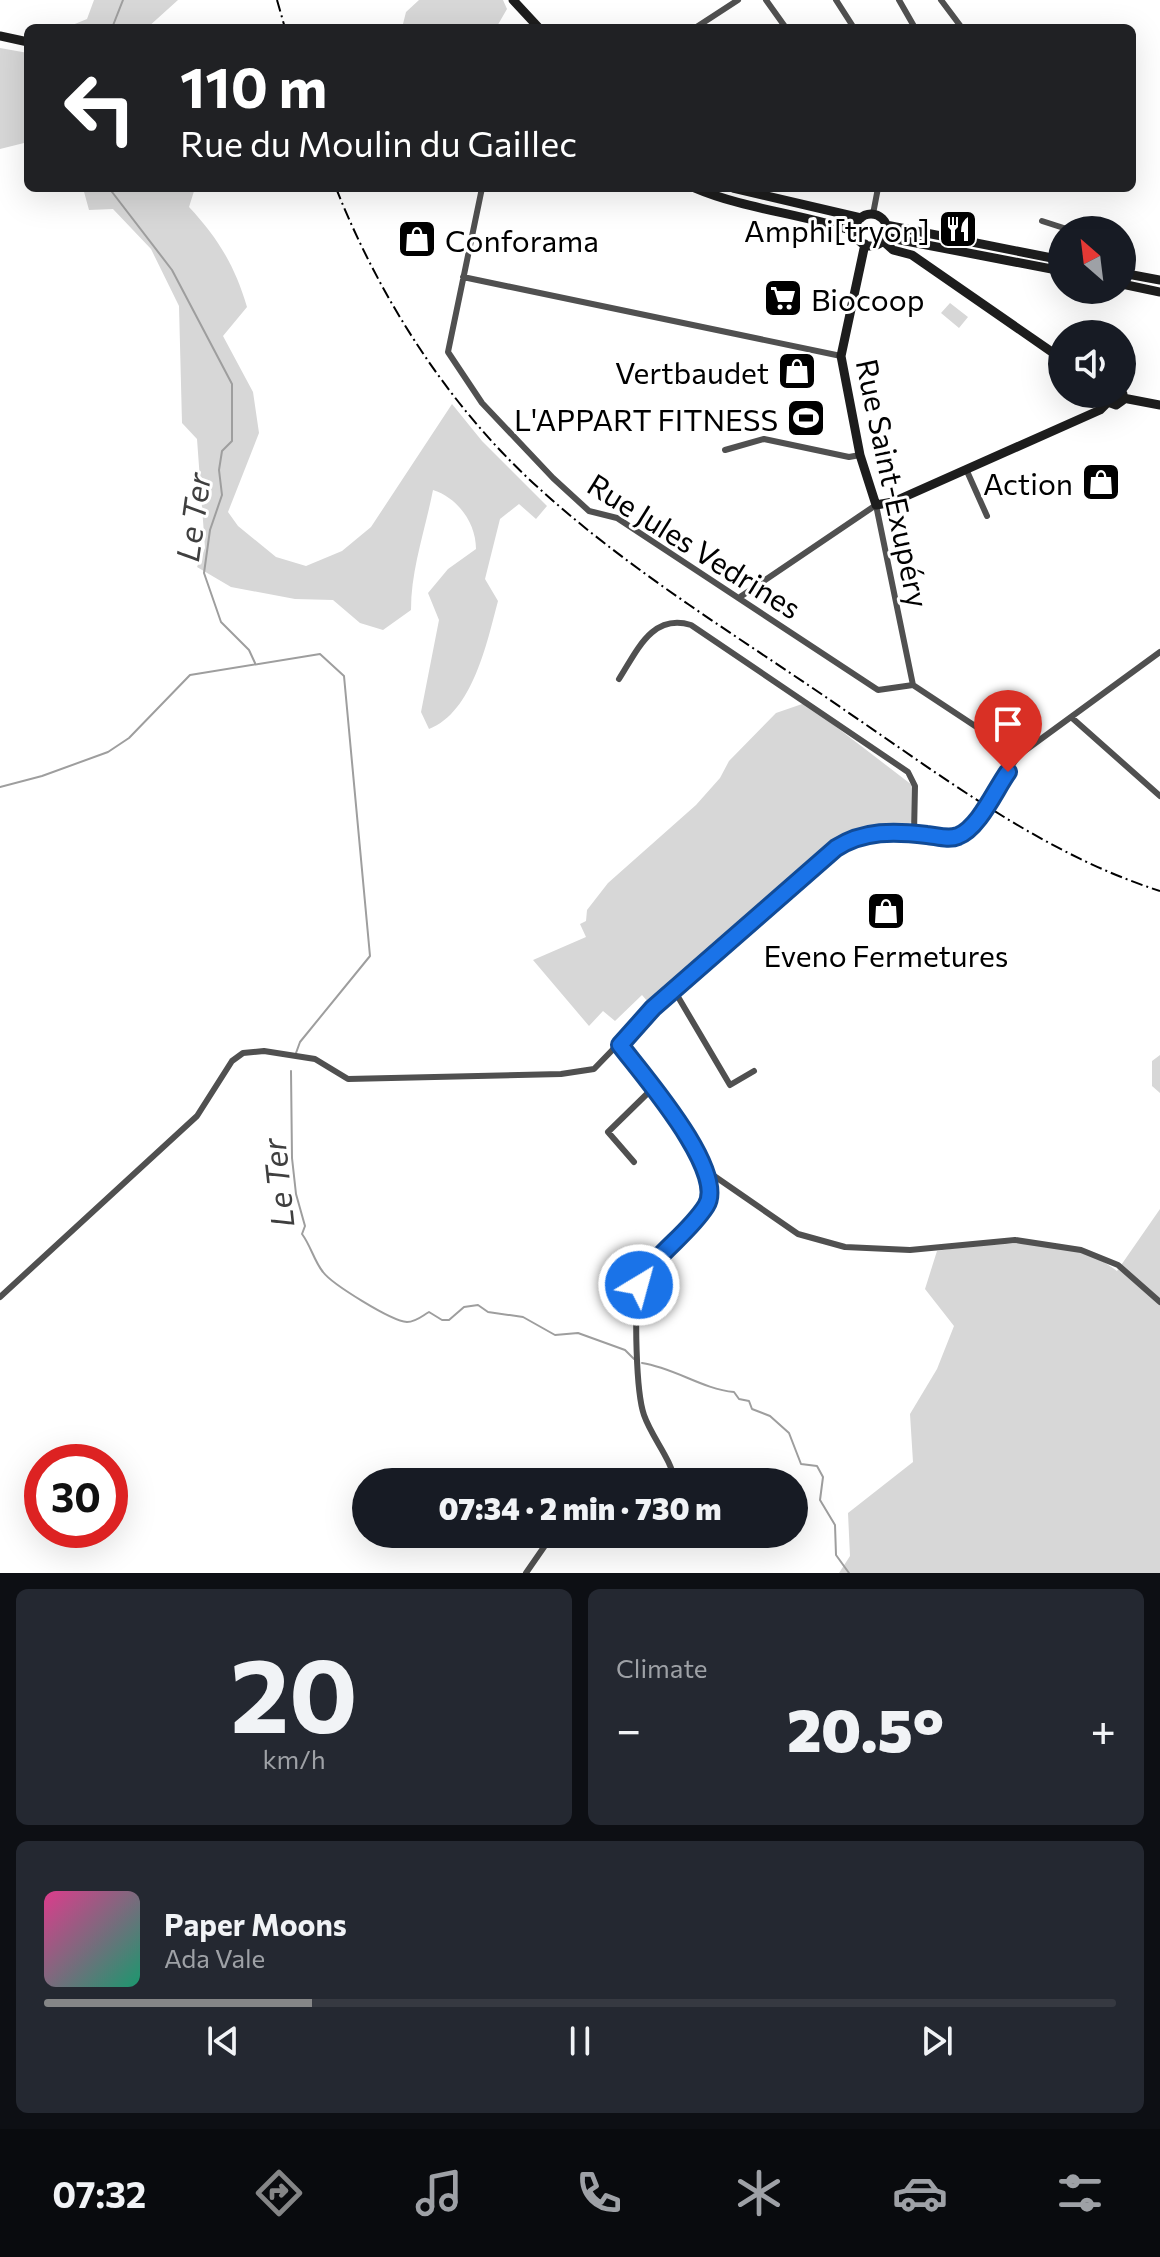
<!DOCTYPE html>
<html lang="en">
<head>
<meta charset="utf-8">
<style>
  :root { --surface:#171b24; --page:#242831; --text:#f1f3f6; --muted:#9ea1a6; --line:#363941; --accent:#858687 }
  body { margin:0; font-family:Commissioner,sans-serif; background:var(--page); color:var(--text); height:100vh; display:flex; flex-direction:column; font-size:30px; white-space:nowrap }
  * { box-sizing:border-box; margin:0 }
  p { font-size:26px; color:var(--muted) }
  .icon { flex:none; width:44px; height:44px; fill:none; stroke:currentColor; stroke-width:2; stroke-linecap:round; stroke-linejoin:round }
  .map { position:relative; height:1573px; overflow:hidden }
  .details { display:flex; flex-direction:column; gap:16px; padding:16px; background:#0d0f14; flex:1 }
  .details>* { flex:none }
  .hud { position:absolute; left:24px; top:24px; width:1112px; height:168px; border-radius:12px; box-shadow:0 8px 32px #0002; background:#202124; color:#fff; overflow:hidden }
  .needle { width:52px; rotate:332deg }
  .buttons { position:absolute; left:1048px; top:216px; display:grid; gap:16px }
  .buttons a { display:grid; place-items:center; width:88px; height:88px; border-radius:50%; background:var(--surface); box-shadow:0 8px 32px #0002; font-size:40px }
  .speed { position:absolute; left:24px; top:1444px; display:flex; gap:16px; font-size:40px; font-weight:700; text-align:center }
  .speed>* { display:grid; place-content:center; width:104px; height:104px; border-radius:50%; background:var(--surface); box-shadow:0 8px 32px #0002; line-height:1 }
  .speed .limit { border:12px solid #d22; background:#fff; color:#111 }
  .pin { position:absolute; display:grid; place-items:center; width:68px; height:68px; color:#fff; margin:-82px -34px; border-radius:50% 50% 50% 0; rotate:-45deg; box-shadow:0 0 8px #0007 }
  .pin .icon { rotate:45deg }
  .me { position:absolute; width:88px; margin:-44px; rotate:37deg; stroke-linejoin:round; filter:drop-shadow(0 0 6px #0008) }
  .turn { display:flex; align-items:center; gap:28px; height:168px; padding:0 24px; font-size:36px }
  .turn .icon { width:104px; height:104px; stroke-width:2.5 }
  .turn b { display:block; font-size:56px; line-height:68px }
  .big { font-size:60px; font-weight:800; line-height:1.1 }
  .details .card { flex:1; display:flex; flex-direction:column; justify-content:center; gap:12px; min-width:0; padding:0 28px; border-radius:12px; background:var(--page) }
  .details .dial { align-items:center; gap:0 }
  .dial b { font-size:104px; line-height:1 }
  .song { display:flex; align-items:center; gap:24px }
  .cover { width:96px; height:96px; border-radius:12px; background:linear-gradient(135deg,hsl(330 70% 55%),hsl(160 70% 35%)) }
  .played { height:8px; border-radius:4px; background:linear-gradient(90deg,var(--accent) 25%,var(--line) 25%) }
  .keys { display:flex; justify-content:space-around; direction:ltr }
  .heat { display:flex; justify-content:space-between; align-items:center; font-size:44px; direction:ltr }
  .details .tiles { flex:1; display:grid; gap:16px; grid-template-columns:1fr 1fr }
  .card:last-child { grid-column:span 2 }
  .trip { position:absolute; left:352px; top:1468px; width:456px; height:80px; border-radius:40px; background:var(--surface); box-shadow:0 8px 32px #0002; font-weight:800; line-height:80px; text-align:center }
  .dock { display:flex; height:128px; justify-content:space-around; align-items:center; background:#090b0e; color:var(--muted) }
  .dock .icon { width:56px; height:56px }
  .dock .active { color:var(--accent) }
  .dock b { font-size:36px; color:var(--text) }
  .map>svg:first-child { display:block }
</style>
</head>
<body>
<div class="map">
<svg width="1160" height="1573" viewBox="0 0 1160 1573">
  <rect width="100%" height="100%" fill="#fff"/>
  <path fill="#d7d7d7" d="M 94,0 L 178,0 L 147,28 L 65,28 L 87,19 Z
    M 419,0 L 503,0 L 507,9 L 496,28 L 402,28 L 406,12 Z
    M 0,48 L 28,53 L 28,142 L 0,149 Z
    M 83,188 L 195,188 L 189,207 C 218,238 235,266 247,307 L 223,336 L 253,392 L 259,433 L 228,512 L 238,526 L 276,557 L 306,566 L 342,551 L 371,527 L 452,404 L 482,441 L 547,506 L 536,519 L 519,504 L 500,519 L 485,579 L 498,601 C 487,642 473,712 429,729 L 421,712 L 439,620 L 428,593 L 448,569 L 476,549 C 476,523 458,498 433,490 C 425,531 411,569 411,610 L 383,630 L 360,623 L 333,600 L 295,599 L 231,587 L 197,567 L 205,548 L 197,439 L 182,423 L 179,306 L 151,249 L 113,209 L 89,210 Z
    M 950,303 L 968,317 L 959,328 L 941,313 Z
    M 805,703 L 912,785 L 912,822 L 841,850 L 709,966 L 653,1008 L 642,995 L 615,1021 L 603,1011 L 589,1026 L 533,960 L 586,937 L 580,924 L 586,921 L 587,910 L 608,883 L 696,805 L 720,778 L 729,761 L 776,713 Z
    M 1160,1055 L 1160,1093 L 1152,1086 L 1152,1061 Z
    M 1160,1209 L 1160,1573 L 839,1573 L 850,1556 L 848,1513 L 913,1462 L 910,1414 L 937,1369 L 954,1326 L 925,1289 L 937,1251 C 992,1243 1070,1234 1117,1271 Z"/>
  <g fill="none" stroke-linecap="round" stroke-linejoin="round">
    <path stroke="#9e9e9e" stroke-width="2" d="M 112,28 L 123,0
      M 109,188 L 172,270 L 232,384 L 232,441 L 222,451 L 219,470 L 222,495 L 210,530 L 204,573 L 221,622 L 249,650 L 255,663
      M 0,787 L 42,776 L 108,752 L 129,738 L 190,675 L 320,654 L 344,676 L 370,956 L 300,1042 L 296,1053
      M 291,1071 L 292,1158 L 296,1194 L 305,1226 L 302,1234 C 311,1246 314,1261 323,1272 C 332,1284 391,1321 407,1322 C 416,1322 422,1316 429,1312 L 442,1320 L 449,1320 L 464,1307 L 478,1305 L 488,1312 L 523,1317 L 555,1335 L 578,1333 L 625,1350 L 634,1359
      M 642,1363 C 675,1368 702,1389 734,1392 L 739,1399 L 749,1401 L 752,1409 L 770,1416 L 789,1433 L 801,1464 L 817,1466 L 823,1477 L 820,1500 L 835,1525 L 836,1555 L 849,1573"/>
    <path stroke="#505050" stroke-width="6" d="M 766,0 L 786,28
      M 836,0 L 854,28
      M 899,0 L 915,28
      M 941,0 L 962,28
      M 695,28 L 738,0
      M 482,188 L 448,352 L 482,403 L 553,478 L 589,511 L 617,518 L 878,690 L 913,685
      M 873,214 L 878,188
      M 1042,221 L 1070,230
      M 463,277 L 841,356
      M 725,450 L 764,439 L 849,457 L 860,455
      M 966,469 L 987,516
      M 876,505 L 913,685
      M 740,597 L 876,505
      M 619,679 C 637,651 652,613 691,625 L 908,772 L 915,786 L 914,833
      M 913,685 L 1019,755
      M 1071,717 L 1160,796
      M 674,990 L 730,1085 L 754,1071
      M 620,1045 L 686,1135 L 707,1171 L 798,1234 L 845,1247 L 910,1250 L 1015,1240 L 1081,1250 L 1118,1265 L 1160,1302
      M 634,1162 L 608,1132 L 653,1088
      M 0,1297 L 197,1116 L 232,1061 L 243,1053 L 264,1051 L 315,1059 L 348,1079 L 561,1074 L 594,1069 L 653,1008 L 836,848 L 860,836 L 886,832 L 948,838 L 960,836 L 972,825 L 1019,755 L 1160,652
      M 675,1482 C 671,1458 652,1438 644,1415 C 636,1392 634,1310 639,1286 C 647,1240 719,1236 707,1171
      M 526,1573 L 553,1534"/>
    <path stroke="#1d1d1d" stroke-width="9" d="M 513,0 L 539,28
      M 0,36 L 28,42
      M 695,188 C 744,209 804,214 856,232
      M 733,188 L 861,218
      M855 230a16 16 0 1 1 32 0a16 16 0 1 1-32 0Z
      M 886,225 L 1062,260
      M 885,237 L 1062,271
      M 883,241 L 893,250 L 912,255 L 1062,359
      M 865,244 L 841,356 L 860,455 L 876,505 L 893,502 L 1100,410 L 1108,402
      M 1122,273 L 1160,280
      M 1122,284 L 1160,292
      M 1106,394 L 1108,402 L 1116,405 L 1123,400 L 1123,394
      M 1123,398 L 1160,405"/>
    <path stroke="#000" stroke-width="2" stroke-dasharray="12 4 2 4" stroke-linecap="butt" d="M 277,0 L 285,28
      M 336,188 C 381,301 451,410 542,491 C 635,575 744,640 846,711 C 946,779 1044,854 1160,891"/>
  </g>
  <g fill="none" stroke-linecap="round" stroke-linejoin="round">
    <defs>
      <path id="route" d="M 639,1285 C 654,1254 687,1236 706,1206 C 728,1172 642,1074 620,1045 L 653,1008 L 836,848 C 864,830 895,831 927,835 C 937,836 949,840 958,836 C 979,828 995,790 1008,772"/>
    </defs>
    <use href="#route" stroke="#114b97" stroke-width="20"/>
    <use href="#route" stroke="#1a73e8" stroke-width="14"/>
  </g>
  <defs>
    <symbol id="restaurant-square" viewBox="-11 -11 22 22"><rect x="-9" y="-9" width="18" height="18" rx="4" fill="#000" stroke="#fff"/><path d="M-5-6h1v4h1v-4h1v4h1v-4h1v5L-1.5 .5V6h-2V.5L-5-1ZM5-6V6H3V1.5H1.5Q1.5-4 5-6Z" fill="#fff"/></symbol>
    <symbol id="shop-square" viewBox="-11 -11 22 22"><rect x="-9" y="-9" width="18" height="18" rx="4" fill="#000" stroke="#fff"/><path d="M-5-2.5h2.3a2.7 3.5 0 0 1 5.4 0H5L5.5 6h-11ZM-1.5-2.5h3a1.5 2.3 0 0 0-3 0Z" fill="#fff"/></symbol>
    <symbol id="supermarket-square" viewBox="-11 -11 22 22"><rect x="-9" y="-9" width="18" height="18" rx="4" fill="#000" stroke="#fff"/><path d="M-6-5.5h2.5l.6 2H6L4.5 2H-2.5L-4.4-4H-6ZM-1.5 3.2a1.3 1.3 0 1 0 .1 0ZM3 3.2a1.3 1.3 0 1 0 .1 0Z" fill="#fff"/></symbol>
    <symbol id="stadium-square" viewBox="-11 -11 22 22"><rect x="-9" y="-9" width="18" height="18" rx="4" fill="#000" stroke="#fff"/><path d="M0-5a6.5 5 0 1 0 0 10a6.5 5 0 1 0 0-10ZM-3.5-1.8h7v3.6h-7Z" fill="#fff"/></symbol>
  </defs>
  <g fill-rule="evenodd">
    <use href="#restaurant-square" x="936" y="207" width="44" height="44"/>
    <use href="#shop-square" x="395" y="217" width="44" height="44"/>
    <use href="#supermarket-square" x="761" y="276" width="44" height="44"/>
    <use href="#shop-square" x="775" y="349" width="44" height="44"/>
    <use href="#stadium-square" x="784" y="396" width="44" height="44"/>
    <use href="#shop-square" x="1079" y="460" width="44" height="44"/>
    <use href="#shop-square" x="864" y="889" width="44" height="44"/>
  </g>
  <g text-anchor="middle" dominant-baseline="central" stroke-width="6" stroke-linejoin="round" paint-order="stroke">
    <g font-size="30" fill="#000" stroke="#fff" text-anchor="end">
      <text x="930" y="229">Amphi[tryon]</text>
      <text x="445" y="239" text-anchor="start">Conforama</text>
      <text x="811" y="298" text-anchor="start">Biocoop</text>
      <text x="769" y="371">Vertbaudet</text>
      <text x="778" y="418">L'APPART FITNESS</text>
      <text x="1073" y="482">Action</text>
      <text x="886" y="954" text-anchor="middle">Eveno Fermetures</text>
    </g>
    <g font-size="30" fill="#000" stroke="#fff">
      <text transform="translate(894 483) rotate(78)">Rue Saint-Exupéry</text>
      <text transform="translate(695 545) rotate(32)">Rue Jules Vedrines</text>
    </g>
    <g font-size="32" font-style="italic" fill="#3f3f3f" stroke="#fff">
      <text transform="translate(192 517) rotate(-82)">Le Ter</text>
      <text transform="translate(277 1183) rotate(-96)">Le Ter</text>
    </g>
  </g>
</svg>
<div class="buttons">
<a><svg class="needle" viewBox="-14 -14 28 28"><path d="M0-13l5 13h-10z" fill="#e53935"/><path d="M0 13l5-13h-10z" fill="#9ea1a6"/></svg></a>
<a><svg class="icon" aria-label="sound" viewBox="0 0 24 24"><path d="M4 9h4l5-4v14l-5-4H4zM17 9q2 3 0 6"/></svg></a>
</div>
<div class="speed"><div class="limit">30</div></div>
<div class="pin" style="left:1008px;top:772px;background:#d93025"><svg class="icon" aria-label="arrive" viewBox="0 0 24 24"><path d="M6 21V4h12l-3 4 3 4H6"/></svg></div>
<svg class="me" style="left:639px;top:1285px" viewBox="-20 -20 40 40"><circle r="17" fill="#1a73e8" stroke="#fff" stroke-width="3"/><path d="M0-11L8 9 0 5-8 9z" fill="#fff"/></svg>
<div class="trip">07:34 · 2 min · 730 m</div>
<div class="hud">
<div class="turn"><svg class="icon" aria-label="left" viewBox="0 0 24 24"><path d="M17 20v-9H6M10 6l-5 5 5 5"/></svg><div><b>110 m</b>Rue du Moulin du Gaillec</div></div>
</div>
</div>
<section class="details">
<div class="tiles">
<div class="card dial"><b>20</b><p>km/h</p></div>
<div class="card"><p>Climate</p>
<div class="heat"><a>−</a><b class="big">20.5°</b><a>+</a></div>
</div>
<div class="card">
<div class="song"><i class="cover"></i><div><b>Paper Moons</b><p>Ada Vale</p></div></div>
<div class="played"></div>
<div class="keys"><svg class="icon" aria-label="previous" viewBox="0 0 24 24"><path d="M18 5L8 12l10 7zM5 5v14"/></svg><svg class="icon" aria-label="pause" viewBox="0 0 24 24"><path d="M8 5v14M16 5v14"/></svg><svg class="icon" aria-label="next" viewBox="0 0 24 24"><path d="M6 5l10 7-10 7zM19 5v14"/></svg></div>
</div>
</div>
</section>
<nav class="dock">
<b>07:32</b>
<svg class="icon active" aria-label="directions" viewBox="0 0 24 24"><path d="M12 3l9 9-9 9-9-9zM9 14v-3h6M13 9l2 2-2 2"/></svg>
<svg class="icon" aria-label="music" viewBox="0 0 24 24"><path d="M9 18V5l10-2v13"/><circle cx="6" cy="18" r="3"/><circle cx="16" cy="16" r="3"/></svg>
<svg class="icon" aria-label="phone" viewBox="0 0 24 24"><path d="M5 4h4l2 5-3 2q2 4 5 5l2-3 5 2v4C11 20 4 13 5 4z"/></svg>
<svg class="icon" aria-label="climate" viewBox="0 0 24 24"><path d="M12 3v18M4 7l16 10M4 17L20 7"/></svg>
<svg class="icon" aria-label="car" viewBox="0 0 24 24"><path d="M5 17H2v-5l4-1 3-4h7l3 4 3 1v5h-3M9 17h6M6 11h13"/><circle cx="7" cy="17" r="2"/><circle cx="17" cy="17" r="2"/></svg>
<svg class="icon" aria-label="filters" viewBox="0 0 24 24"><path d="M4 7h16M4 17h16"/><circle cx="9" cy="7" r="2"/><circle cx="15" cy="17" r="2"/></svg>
</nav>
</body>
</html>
